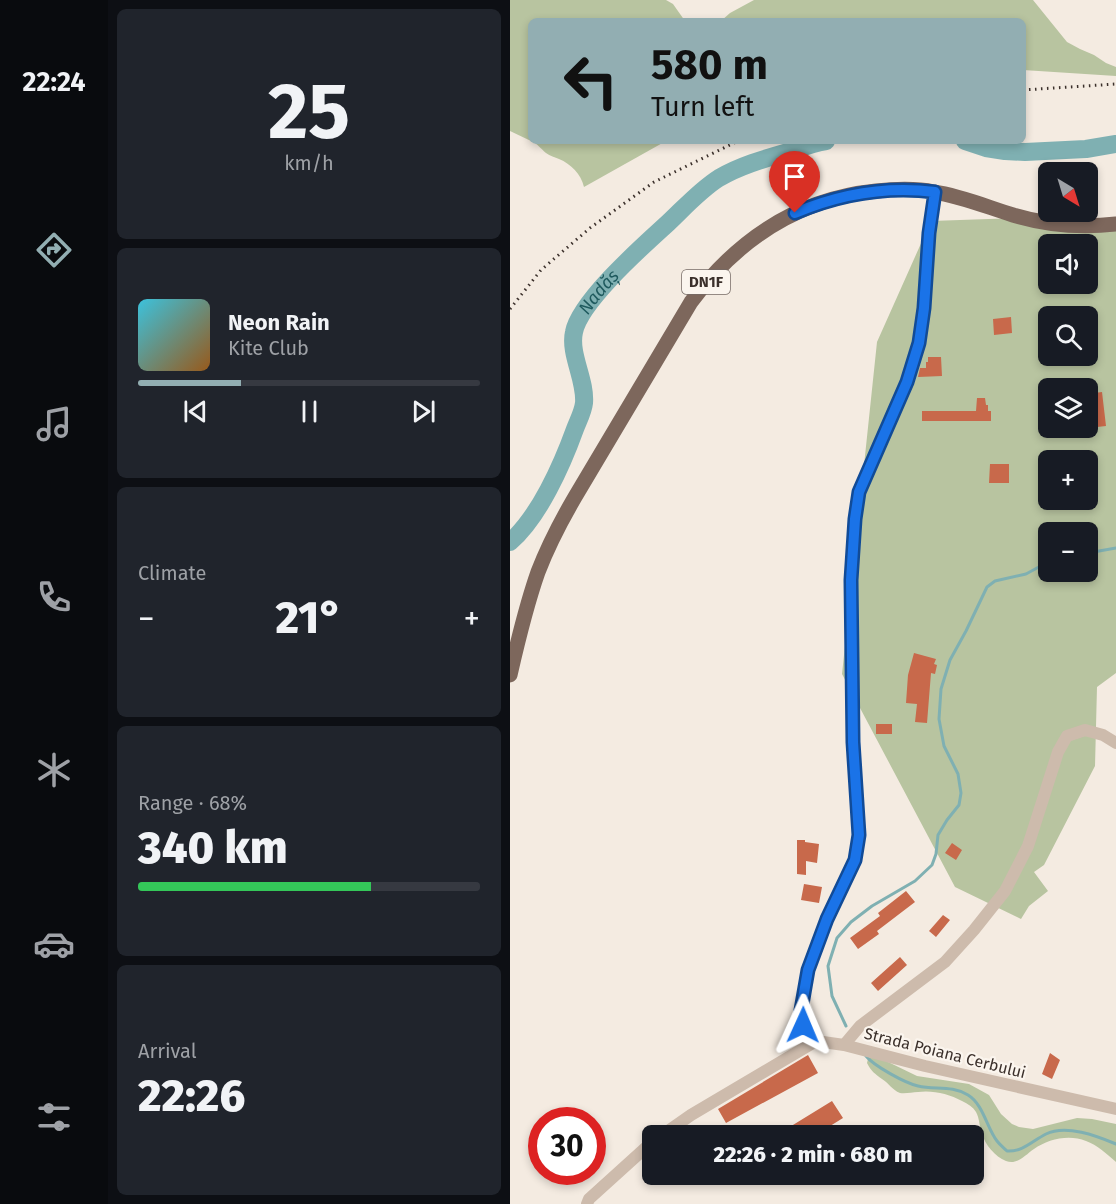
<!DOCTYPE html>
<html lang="en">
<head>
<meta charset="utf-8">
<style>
  :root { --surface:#171b24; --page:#20242c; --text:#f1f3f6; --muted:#9ea1a6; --line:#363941; --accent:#92aeb2 }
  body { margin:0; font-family:"Fira Sans",sans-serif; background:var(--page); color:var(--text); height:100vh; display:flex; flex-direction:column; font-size:22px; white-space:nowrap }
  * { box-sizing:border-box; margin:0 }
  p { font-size:20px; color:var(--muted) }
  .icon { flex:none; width:33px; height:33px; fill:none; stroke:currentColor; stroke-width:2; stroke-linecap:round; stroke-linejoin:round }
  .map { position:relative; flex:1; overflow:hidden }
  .side { display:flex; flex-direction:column; gap:9px; padding:9px; background:#0d0f14; width:402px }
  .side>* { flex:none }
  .guide { position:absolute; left:18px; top:18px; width:498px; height:126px; border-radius:9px; box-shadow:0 3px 9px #0003; background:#92aeb2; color:#111; overflow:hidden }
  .needle { width:39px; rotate:142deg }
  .tools { position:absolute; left:528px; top:162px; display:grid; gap:12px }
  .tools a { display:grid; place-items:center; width:60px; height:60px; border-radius:9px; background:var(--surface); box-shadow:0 3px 9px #0003; font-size:30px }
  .speed { position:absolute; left:18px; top:1107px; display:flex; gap:12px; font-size:30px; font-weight:700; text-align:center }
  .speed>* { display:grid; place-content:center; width:78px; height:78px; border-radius:50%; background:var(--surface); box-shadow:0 3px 9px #0003; line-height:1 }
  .speed .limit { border:9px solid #d22; background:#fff; color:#111 }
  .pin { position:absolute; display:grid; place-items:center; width:51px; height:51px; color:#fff; margin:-62px -26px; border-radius:50% 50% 50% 0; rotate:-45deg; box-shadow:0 0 6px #0007 }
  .pin .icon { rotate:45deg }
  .me { position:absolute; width:66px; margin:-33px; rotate:1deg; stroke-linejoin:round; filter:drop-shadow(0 0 4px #0008) }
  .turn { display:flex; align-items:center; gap:21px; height:126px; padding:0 24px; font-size:27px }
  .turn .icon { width:78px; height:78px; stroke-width:2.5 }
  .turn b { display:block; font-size:42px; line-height:51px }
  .big { font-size:45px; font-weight:800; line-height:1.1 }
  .side .card { flex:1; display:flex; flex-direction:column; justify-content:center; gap:9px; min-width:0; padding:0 21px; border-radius:9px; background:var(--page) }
  .side .dial { align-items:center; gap:0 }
  .dial b { font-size:78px; line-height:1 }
  .song { display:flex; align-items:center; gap:18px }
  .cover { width:72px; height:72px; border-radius:9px; background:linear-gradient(135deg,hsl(190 70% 55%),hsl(30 70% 35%)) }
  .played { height:6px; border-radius:3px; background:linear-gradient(90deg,var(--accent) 30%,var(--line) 30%) }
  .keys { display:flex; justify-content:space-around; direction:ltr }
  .heat { display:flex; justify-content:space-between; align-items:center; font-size:33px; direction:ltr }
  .charge { height:9px; border-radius:4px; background:linear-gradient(90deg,#34c759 68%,var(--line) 0) }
  .trip { position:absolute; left:132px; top:1125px; width:342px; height:60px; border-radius:9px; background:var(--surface); box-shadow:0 3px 9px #0003; font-weight:800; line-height:60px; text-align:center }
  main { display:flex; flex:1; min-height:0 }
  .tabs { display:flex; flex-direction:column; width:108px; justify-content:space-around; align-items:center; background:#090b0e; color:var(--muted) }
  .tabs .icon { width:42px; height:42px }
  .tabs .current { color:var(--accent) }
  .tabs b { font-size:27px; color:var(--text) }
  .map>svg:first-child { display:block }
</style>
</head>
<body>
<main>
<nav class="tabs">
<b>22:24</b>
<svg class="icon current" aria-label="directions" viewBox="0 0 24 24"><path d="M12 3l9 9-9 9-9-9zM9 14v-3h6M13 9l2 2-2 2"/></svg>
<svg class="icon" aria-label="music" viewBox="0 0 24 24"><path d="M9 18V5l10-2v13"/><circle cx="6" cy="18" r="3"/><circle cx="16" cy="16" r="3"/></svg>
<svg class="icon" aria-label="phone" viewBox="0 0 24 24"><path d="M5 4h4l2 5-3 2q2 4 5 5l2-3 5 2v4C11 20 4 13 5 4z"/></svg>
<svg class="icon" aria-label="climate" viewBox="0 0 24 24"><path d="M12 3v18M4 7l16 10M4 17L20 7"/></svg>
<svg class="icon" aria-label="car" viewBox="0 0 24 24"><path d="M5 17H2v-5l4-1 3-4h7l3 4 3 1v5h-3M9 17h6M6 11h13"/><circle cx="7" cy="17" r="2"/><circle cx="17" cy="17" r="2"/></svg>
<svg class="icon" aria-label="filters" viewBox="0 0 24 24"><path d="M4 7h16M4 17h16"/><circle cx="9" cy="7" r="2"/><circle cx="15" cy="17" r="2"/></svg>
</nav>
<section class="side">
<div class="card dial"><b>25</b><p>km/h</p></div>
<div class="card">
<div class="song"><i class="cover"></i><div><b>Neon Rain</b><p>Kite Club</p></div></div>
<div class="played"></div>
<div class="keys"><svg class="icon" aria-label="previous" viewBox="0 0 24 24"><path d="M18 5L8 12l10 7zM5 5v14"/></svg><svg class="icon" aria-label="pause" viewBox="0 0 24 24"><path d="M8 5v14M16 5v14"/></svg><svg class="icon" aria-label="next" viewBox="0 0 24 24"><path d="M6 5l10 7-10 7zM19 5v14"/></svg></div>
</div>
<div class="card"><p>Climate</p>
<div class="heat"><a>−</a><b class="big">21°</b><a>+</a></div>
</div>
<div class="card"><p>Range · 68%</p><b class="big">340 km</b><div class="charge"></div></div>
<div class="card"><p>Arrival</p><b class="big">22:26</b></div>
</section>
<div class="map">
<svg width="606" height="1204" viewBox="0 0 606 1204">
  <rect width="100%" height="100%" fill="#f4ebe1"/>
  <path fill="#b8c4a0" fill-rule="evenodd" d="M 0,0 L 156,0 L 163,4 L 175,21 L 21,21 L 21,141 L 0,131 Z
    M 244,0 L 523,0 L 557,42 L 570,49 L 584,55 L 596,63 L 606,67 L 606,76 L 513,70 L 513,21 L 211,21 L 220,13 Z
    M 21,141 L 156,141 L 74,187 C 71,174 61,164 49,159 C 45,157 40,156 36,153 C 31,149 28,144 21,141 Z
    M 539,217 L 606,224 L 606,673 L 587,687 L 585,766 L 534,865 L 524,872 L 538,891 L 519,906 L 511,919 L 445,887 L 332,674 L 367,342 L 421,221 ZM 538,244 L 578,244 L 578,284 L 538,284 ZM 538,316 L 578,316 L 578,356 L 538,356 ZM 538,388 L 578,388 L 578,428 L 538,428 ZM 538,460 L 578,460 L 578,500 L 538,500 ZM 538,532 L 578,532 L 578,572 L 538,572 Z
    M 362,1056 L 374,1060 L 407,1076 L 459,1084 L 479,1095 L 491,1114 L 502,1124 L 509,1127 L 523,1129 L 567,1118 L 582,1119 L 606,1124 L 606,1162 C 597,1154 587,1145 576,1141 C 559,1134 538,1139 524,1149 C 515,1155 508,1165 496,1161 C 485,1157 475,1144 472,1134 C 469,1127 470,1119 466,1112 C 463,1107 458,1104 452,1101 C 439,1094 423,1090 408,1092 C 402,1092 396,1094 390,1093 C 382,1090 379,1083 372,1079 C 365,1074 361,1071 357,1063 L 358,1059 Z"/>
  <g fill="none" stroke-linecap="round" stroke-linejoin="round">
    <path stroke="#7fb0b2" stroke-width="3" d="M 578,553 L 606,548
      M 336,1026 L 322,996 L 318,966 L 327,938 L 341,922 L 362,906 L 405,881 L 422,865 L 426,854 L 428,835 L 437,820 L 449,805 L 451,793 L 448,774 L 434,746 L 429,719 L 431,689 L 440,660 L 456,631 L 477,587 L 485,581 L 516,574 L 538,562
      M 356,1056 C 364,1066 395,1083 408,1086 C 425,1090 442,1085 458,1095 C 473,1104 477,1128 487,1141 C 490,1145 494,1148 497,1151 C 513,1152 522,1141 536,1134 C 556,1124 587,1136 606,1144"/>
    <g stroke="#7fb0b2" stroke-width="18">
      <path d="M 455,141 L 476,148 L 495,151 L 515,152 L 576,149 L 606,144"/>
      <path id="s1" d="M 0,542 C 29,517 52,465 65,429 C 68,421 73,412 74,403 C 76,380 59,354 64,332 C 70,301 134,245 158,223 C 174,208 190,190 209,178 C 231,165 257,158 281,151 C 293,147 304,143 316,141"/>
    </g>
  </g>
  <path fill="#c8694b" d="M 501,317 L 502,333 L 484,335 L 483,319 Z
    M 418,357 L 431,357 L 432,376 L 408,377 L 410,368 L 416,368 L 416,362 L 418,362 Z
    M 592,392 L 596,426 L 587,427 L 584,393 Z
    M 467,398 L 475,398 L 476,405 L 478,405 L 478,411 L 481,411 L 481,421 L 412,421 L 412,411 L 466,411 Z
    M 480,464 L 499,464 L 499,483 L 479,483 Z
    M 404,653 L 426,659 L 424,664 L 427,665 L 425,674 L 421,673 L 417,723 L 405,722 L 407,704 L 396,703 L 398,675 Z
    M 366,724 L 382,724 L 382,734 L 366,734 Z
    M 287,840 L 295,840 L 295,842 L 309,844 L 307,863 L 296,861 L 296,875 L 287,874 Z
    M 442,843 L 452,850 L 446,860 L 435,853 Z
    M 294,884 L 312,887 L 309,903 L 291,900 Z
    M 396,891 L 405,902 L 367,931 L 369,934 L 348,949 L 340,938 L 370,916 L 368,913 Z
    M 433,915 L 440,920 L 426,937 L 419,931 Z
    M 390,957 L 397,965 L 368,991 L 361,983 Z
    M 540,1053 L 550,1060 L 542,1079 L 532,1074 Z
    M 298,1055 L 308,1073 L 216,1123 L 208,1109 Z
    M 322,1101 L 333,1118 L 304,1136 L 265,1136 Z"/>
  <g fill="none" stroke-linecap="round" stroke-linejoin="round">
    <path stroke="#cdbbac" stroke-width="12" d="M 425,192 L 419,233 L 414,308 L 409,343 L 397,382 L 349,492 L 345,519 L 341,580 L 341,600 L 343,742 L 349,835 L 345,860 L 317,919 L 298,970 L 291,1010 L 293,1025 L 298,1035 L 306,1041 L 334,1045 L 415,1066 L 606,1109
      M 334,1045 L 350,1026 L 435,962 L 464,930 L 495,891 L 518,846 L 548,752 L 557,736 L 575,730 L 593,735 L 606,743
      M 151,1136 L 181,1115 L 306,1041
      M 77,1204 L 79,1199 L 142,1142"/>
    <path stroke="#7d675c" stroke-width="15" d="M 0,675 C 8,640 16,606 28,572 C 38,546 51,521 65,497 L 181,302 C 227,240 287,199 366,191 C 385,189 405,188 424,192 C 451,196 477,207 503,215 C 536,225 571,228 606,224"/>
    <path stroke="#3b302b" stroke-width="3" stroke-dasharray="1.5 4.5" stroke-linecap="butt" d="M 513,90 L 606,84
      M 0,309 L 31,270 L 80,228 L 144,182 L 228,141"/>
  </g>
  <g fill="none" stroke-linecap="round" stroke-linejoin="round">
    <defs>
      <path id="route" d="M 285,213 C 330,194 377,186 425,192 L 419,233 L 414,308 L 409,343 L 397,382 L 349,492 L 345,519 L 341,580 L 343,742 L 349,835 L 345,860 L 317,919 L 298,970 L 291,1010 L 293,1025"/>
    </defs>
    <use href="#route" stroke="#114b97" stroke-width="15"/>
    <use href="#route" stroke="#1a73e8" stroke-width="10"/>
  </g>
  <g text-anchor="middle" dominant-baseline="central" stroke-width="4.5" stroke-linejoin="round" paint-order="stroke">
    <rect fill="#fbf5ee" stroke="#756b66" stroke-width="1.5" x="172" y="270" width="48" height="24" rx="4.5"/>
    <g font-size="15" font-weight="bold" fill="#3b302b">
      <text x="196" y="282">DN1F</text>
    </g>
    <g font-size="16" fill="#3b302b" stroke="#fbf5ee">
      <text transform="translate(435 1053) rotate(14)">Strada Poiana Cerbului</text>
    </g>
    <g font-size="18" font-style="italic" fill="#1f5a5e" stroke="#fbf5ee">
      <text stroke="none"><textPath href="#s1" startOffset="279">Nadăș</textPath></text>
    </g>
  </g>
</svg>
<div class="tools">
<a><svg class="needle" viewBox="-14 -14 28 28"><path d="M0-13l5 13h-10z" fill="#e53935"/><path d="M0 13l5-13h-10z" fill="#9ea1a6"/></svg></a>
<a><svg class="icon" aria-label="sound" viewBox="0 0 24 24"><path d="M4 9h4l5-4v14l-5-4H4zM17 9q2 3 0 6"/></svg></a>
<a><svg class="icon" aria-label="search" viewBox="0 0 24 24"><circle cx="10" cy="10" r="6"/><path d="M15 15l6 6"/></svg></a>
<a><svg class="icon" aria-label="layers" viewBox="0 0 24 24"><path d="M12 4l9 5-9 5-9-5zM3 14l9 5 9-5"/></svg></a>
<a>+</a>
<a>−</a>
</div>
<div class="speed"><div class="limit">30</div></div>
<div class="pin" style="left:285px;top:213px;background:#d93025"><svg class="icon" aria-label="arrive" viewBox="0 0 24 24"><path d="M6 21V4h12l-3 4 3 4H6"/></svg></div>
<svg class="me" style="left:293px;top:1025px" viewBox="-20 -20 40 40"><path d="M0-17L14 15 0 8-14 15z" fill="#1a73e8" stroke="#fff" stroke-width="4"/></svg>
<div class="trip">22:26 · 2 min · 680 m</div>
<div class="guide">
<div class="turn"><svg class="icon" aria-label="left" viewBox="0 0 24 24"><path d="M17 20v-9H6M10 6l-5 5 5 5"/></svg><div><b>580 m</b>Turn left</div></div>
</div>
</div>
</main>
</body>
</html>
